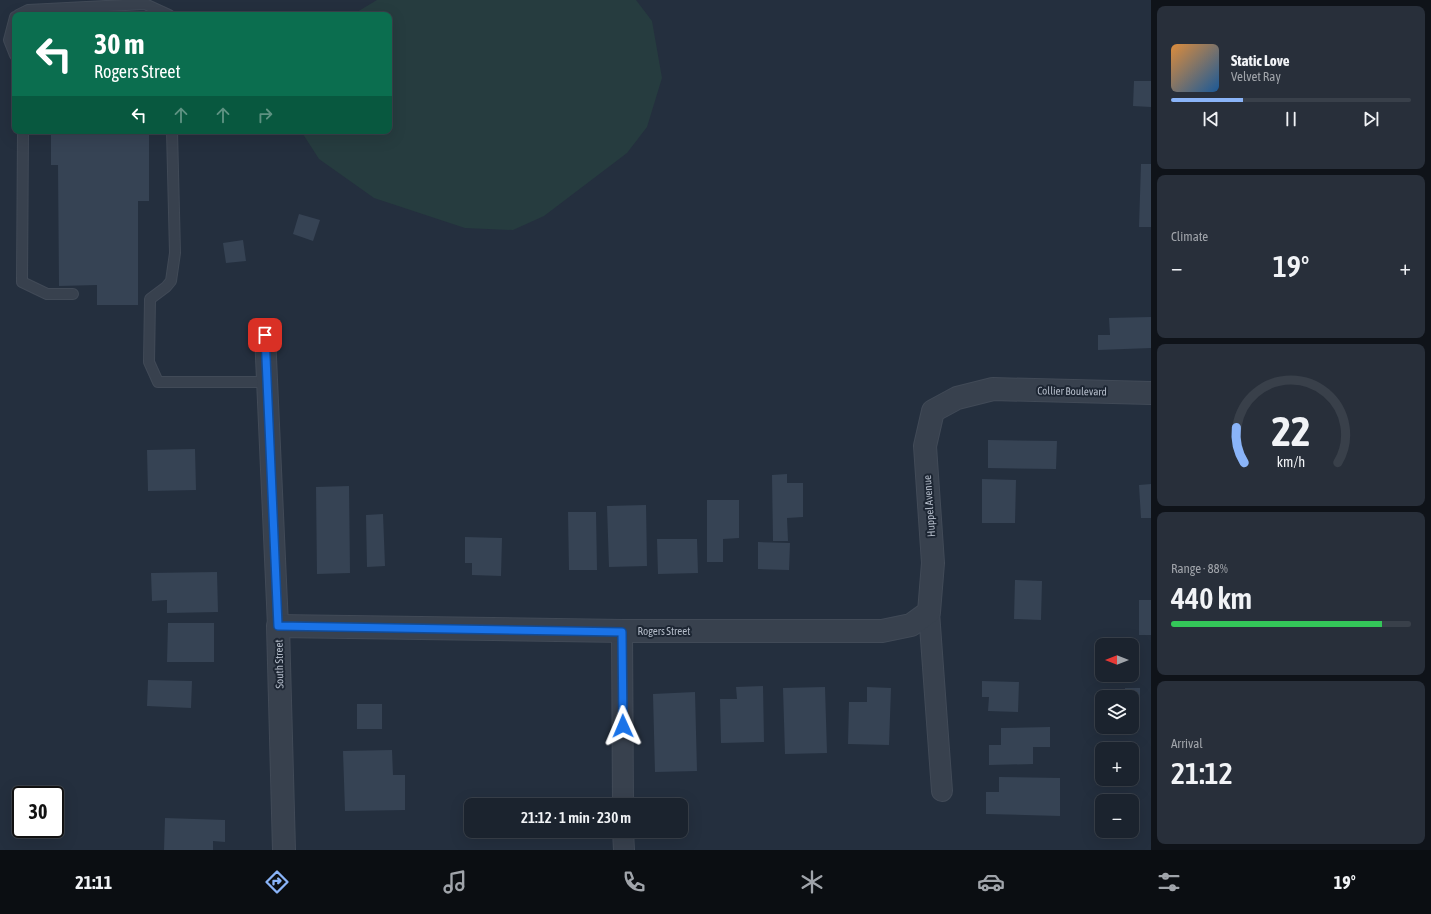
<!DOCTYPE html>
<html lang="en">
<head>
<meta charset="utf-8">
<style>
  :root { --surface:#1b232e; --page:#282f3a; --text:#f1f3f6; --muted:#a0a4aa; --line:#39404a; --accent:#8ab4f8 }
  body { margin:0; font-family:"Asap Condensed",sans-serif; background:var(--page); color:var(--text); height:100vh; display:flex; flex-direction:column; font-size:15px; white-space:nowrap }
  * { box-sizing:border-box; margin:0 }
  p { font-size:13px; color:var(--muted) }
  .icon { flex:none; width:22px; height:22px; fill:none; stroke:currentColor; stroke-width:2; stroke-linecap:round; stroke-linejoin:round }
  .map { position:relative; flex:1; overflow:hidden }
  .panel { display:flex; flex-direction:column; gap:6px; padding:6px; background:#0f1319; width:280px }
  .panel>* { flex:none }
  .top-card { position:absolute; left:12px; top:12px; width:380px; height:122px; border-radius:8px; box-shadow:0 4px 16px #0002,0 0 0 1px var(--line); background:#0b6e4f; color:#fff; overflow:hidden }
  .needle { width:26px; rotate:270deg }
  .fabs { position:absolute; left:1095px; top:638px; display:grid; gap:8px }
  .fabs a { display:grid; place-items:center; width:44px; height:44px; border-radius:8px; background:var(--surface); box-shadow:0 4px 16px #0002,0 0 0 1px var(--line); font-size:20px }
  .speed { position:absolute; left:12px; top:786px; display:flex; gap:8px; font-size:20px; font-weight:700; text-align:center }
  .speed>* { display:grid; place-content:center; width:52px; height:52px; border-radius:50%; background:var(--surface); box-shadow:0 4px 16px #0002,0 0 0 1px var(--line); line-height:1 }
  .speed .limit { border:2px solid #111; border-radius:6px; background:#fff; color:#111 }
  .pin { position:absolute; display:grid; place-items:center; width:34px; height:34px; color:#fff; margin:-17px; border-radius:8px; box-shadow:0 2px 6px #0006 }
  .me { position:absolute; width:44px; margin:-22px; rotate:359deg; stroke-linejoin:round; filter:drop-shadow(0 0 3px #0008) }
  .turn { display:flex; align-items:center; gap:14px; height:84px; padding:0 16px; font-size:18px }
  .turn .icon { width:52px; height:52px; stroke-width:2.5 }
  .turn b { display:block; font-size:28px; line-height:34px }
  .lanes { display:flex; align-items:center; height:38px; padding:0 16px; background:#0003; justify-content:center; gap:20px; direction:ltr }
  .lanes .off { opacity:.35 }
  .big { font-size:30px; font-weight:600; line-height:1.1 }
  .panel .widget { flex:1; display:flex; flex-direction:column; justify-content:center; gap:6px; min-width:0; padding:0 14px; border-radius:8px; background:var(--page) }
  .panel .dial { align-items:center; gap:0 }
  .dial svg { height:104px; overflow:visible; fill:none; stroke:var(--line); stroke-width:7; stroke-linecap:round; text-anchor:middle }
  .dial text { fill:var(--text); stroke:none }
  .song { display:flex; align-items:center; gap:12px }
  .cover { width:48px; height:48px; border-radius:6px; background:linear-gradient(135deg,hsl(30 70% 55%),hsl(210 70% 35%)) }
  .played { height:4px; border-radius:2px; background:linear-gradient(90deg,var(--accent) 30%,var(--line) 30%) }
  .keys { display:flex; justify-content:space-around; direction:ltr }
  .heat { display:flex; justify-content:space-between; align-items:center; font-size:22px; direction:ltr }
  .charge { height:6px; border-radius:3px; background:linear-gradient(90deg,#34c759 88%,var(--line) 0) }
  .trip { position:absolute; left:464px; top:798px; width:224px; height:40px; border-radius:8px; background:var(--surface); box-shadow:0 4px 16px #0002,0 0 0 1px var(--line); font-weight:600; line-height:40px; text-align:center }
  .dock { display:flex; height:64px; justify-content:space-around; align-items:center; background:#0b0e12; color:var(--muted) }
  .dock .icon { width:28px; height:28px }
  .dock .selected { color:var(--accent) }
  .dock b { font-size:18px; color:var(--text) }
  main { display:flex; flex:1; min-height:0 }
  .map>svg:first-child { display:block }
</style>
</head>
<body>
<main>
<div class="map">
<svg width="1151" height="850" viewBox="0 0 1151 850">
  <rect width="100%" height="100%" fill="#242f3e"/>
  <path fill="#263c3f" d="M 377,0 L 636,0 L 652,21 L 662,78 L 647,127 L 627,153 L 544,216 L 513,230 L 465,228 L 374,198 L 319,159 L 301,131 L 389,131 L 389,15 L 352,15 Z"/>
  <path fill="#364354" d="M 1134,81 L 1151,81 L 1151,107 L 1133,106 Z
    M 51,131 L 149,131 L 149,201 L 138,201 L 138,305 L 97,305 L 97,285 L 59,286 L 58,165 L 51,165 Z
    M 1141,164 L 1151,164 L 1151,227 L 1139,227 Z
    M 299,214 L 320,220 L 313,241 L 293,234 Z
    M 243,240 L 246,261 L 226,263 L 223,243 Z
    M 1151,317 L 1151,348 L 1098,350 L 1098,335 L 1110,335 L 1109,318 Z
    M 988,440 L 1057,441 L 1056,469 L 988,468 Z
    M 195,449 L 196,490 L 148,491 L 147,450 Z
    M 787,474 L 787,483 L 803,483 L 803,517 L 787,518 L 788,541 L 773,541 L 772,475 Z
    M 982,479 L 1016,480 L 1015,523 L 982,523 Z
    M 1151,484 L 1151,518 L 1141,518 L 1139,485 Z
    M 349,486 L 350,573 L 317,574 L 316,487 Z
    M 707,500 L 739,500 L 739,538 L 723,539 L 723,562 L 707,562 Z
    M 646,505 L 647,566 L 609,567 L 607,506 Z
    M 568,512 L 596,512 L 597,570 L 569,570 Z
    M 383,514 L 385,566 L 367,567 L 366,515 Z
    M 465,537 L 502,538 L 501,576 L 472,575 L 472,563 L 465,563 Z
    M 657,539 L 697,539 L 698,573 L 658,574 Z
    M 758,542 L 790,543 L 789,570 L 758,569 Z
    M 217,572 L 218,612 L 167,613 L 167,600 L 152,601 L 151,573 Z
    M 1015,580 L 1042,581 L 1041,620 L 1014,619 Z
    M 1139,600 L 1151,600 L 1151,635 L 1139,635 Z
    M 168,623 L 214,623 L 214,662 L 167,662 Z
    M 148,680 L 192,681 L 191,708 L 147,706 Z
    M 982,681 L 1019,682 L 1018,712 L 988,711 L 989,697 L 982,697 Z
    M 763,686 L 764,742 L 721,743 L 720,699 L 737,699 L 736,687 Z
    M 825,687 L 827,753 L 785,754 L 783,688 Z
    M 867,687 L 891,688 L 889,745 L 848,744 L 849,702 L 867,702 Z
    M 1125,688 L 1140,688 L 1140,702 L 1132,703 L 1132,697 L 1125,697 Z
    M 695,692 L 697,771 L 655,772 L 653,694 Z
    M 357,704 L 382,704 L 382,729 L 357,729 Z
    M 1050,727 L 1050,747 L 1033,747 L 1033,764 L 989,765 L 989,745 L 1001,745 L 1001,728 Z
    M 392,750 L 393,775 L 405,775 L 405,810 L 345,811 L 343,751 Z
    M 999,777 L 1060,778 L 1060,816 L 986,814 L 986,792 L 999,792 Z
    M 165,818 L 225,820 L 225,842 L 213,841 L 213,850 L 164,850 Z"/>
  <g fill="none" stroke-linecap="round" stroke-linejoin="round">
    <defs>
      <path id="service" d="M 18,15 L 28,10 L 145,4 L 169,15
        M 15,17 L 9,40 L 15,55
        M 23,131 L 22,282 L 47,294 L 73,294
        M 172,131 L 175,253 L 171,281 L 166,287 L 150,299 L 149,362 L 158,382 L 267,382"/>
      <path id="minor" d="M 265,335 L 278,626
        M 929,612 L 942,791
        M 622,631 L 623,805
        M 623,831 L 624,850"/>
      <path id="tertiary" d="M 284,850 L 278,626 L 622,631 L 882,631 L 911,625 L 929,612 L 933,563 L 925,446 L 933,411 L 957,398 L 993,389 L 1151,393"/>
    </defs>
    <use href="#service" stroke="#414a57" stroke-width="12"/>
    <use href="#minor" stroke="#414a57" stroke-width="22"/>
    <use href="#tertiary" stroke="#414a57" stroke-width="24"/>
    <use href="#service" stroke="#38414e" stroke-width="10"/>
    <use href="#minor" stroke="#38414e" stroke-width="20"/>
    <use href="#tertiary" stroke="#38414e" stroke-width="22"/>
  </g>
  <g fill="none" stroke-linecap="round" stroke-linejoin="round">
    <defs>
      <path id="route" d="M 265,335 L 278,626 L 622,632 L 623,726"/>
    </defs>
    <use href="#route" stroke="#114b97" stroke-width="10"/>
    <use href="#route" stroke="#1a73e8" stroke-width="7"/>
  </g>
  <g text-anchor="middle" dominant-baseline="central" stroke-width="4" stroke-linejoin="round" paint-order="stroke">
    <g font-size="11" fill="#b4bcc9" stroke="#1d2633">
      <text transform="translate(1072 391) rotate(1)">Collier Boulevard</text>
      <text transform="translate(929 506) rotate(-94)">Huppel Avenue</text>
      <text x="664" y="631">Rogers Street</text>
      <text transform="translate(279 664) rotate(-91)">South Street</text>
    </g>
  </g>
</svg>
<div class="fabs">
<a><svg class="needle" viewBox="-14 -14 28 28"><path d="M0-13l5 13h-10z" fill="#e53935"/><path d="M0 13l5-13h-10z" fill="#a0a4aa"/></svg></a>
<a><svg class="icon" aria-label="layers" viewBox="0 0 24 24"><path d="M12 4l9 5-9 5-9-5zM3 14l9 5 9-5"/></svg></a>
<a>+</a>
<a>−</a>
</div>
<div class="speed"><div class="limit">30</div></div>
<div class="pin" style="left:265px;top:335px;background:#d93025"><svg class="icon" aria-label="arrive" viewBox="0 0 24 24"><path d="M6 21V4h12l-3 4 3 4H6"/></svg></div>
<svg class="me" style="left:623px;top:726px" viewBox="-20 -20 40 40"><path d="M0-17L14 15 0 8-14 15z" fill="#1a73e8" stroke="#fff" stroke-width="4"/></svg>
<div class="trip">21:12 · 1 min · 230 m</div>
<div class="top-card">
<div class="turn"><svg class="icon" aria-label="left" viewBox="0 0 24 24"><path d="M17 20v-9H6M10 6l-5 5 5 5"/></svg><div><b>30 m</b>Rogers Street</div></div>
<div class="lanes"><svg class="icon" aria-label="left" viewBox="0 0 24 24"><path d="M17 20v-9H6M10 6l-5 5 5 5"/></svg><svg class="icon off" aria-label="ahead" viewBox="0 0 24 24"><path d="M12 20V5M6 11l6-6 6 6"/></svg><svg class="icon off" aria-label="ahead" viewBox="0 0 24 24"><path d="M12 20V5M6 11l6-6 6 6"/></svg><svg class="icon off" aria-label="right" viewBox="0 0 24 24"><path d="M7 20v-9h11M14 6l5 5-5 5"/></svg></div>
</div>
</div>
<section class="panel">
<div class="widget">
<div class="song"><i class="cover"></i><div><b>Static Love</b><p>Velvet Ray</p></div></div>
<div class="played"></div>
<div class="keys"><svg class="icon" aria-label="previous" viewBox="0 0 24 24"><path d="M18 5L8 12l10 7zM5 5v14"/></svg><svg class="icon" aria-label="pause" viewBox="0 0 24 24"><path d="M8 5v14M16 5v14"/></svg><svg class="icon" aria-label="next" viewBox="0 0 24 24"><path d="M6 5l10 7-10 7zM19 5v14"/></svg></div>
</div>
<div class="widget"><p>Climate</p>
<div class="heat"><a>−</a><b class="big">19°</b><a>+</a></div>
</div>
<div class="widget dial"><svg viewBox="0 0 100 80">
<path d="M14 69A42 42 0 1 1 86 69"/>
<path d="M14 69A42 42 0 0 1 8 42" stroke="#8ab4f8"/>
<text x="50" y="56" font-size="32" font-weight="700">22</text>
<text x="50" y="72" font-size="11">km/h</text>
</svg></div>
<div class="widget"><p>Range · 88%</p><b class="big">440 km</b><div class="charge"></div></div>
<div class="widget"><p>Arrival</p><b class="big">21:12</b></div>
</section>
</main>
<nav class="dock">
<b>21:11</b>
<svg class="icon selected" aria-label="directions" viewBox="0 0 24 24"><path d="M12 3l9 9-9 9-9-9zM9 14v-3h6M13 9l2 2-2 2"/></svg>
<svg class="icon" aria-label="music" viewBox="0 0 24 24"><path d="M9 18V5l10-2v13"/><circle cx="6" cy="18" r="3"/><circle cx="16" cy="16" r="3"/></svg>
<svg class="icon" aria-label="phone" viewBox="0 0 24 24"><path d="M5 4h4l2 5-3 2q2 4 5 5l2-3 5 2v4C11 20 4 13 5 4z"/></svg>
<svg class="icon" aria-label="climate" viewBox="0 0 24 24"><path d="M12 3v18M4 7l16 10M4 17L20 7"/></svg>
<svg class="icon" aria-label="car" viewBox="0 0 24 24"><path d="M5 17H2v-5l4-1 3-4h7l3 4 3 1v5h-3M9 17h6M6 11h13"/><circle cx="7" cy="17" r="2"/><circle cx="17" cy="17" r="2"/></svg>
<svg class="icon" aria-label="filters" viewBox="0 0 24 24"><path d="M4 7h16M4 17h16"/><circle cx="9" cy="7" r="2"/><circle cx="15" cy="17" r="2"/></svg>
<b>19°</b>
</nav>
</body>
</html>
